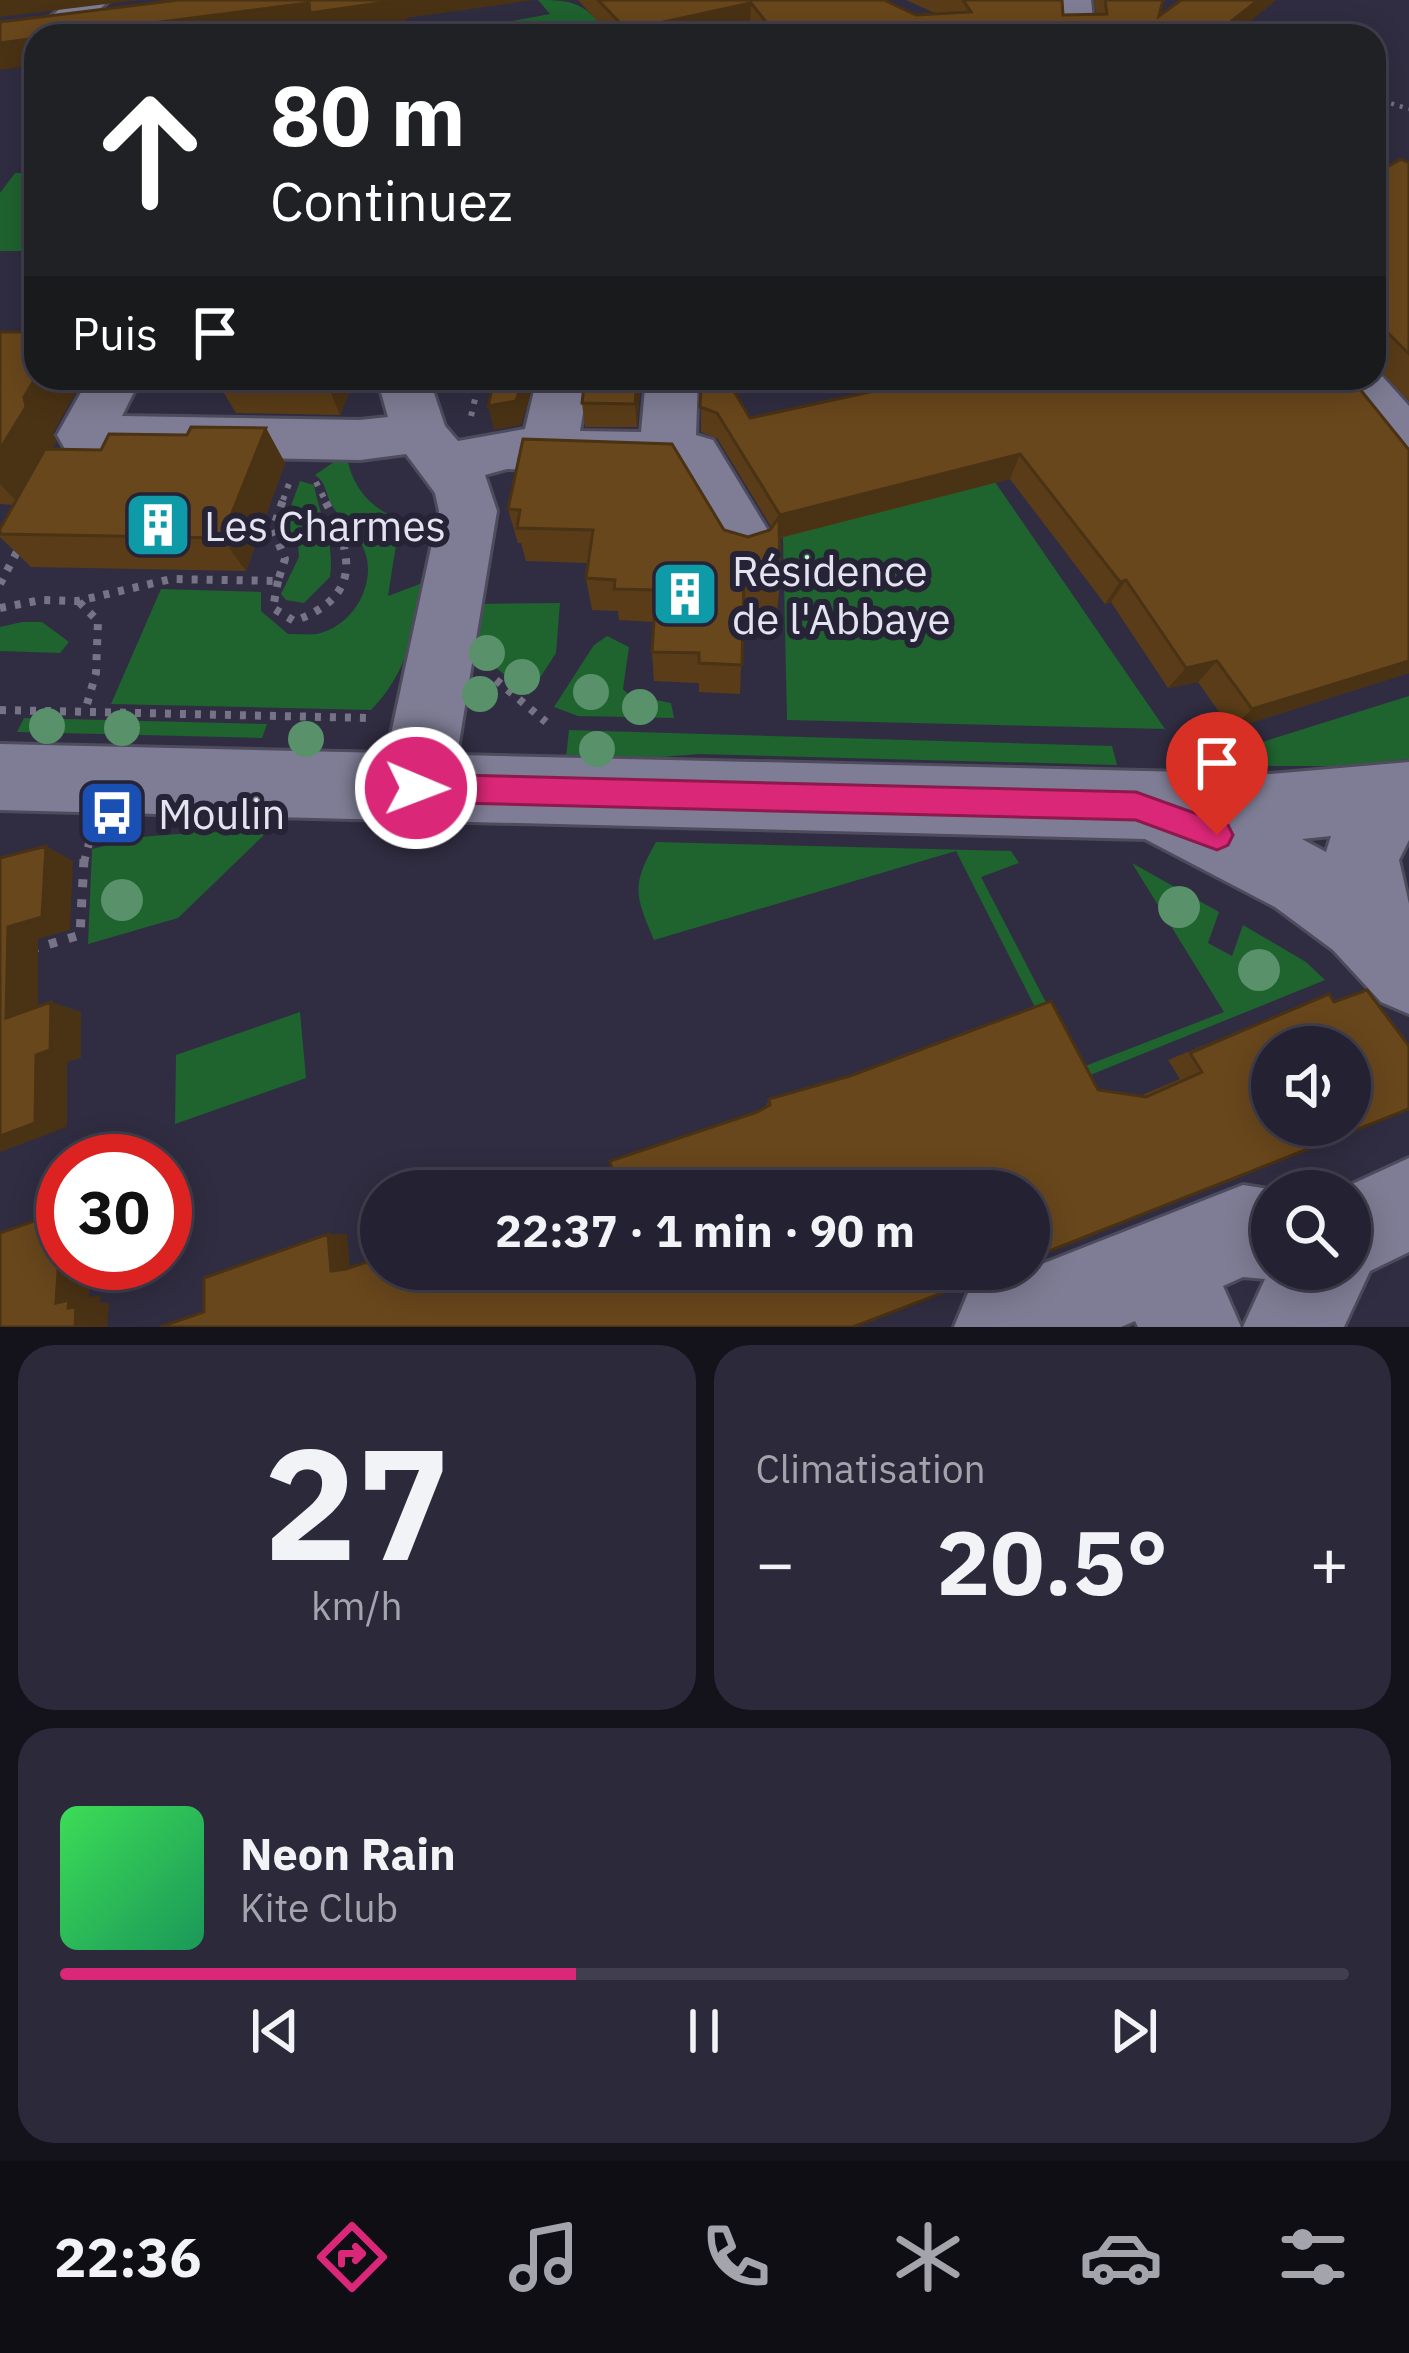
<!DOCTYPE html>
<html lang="fr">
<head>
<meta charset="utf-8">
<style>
  :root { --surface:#242232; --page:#2c2a3a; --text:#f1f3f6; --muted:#a3a4ac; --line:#413f4d; --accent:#db2777 }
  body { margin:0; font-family:"IBM Plex Sans",sans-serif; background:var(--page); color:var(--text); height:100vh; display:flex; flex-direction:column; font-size:45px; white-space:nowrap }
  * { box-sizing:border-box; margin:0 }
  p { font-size:39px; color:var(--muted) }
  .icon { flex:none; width:66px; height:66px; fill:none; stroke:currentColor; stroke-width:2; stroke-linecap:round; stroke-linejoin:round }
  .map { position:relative; height:1327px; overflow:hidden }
  .side { display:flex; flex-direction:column; gap:18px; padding:18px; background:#14131c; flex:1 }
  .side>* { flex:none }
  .top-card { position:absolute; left:24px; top:24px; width:1362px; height:366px; border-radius:36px; box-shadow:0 6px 30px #0003,0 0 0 3px var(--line); background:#202124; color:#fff; overflow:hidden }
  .buttons { position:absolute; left:1251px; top:1026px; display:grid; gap:24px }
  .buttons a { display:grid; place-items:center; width:120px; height:120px; border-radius:50%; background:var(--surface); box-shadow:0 6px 30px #0003,0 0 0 3px var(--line); font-size:60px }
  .speed { position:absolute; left:36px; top:1134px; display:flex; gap:24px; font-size:60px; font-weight:700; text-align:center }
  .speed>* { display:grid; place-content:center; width:156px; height:156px; border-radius:50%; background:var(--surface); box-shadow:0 6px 30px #0003,0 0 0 3px var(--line); line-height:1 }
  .speed .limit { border:18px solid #d22; background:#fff; color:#111 }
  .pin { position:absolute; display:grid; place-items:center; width:102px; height:102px; color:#fff; margin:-123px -51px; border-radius:50% 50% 50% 0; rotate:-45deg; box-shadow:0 0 12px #0007 }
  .pin .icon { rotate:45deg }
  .me { position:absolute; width:132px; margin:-66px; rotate:91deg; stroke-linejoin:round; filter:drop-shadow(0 0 9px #0008) }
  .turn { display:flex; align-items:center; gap:42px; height:252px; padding:0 48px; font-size:54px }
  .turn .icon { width:156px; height:156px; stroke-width:2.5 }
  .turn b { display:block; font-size:84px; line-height:102px }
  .then { display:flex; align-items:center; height:114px; padding:0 48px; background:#0003; gap:24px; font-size:45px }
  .big { font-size:90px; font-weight:700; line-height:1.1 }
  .side .tile { flex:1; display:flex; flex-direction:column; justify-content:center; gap:18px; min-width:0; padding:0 42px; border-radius:36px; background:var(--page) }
  .side .dial { align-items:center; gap:0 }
  .dial b { font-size:156px; line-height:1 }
  .song { display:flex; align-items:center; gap:36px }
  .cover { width:144px; height:144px; border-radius:18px; background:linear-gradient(135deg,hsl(130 70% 55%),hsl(150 70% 35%)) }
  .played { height:12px; border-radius:6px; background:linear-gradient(90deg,var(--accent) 40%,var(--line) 40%) }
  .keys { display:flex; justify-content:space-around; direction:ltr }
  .heat { display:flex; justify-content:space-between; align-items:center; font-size:66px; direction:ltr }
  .side .tiles { flex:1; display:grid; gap:18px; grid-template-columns:1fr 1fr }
  .tile:last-child { grid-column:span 2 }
  .trip { position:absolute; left:360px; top:1170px; width:690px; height:120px; border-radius:60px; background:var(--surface); box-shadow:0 6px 30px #0003,0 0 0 3px var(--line); font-weight:700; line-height:120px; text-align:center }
  .menu { display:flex; height:192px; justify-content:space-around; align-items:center; background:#0e0e14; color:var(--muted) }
  .menu .icon { width:84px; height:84px }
  .menu .selected { color:var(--accent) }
  .menu b { font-size:54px; color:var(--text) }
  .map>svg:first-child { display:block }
</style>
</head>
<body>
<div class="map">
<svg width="1409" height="1327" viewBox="0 0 1409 1327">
  <rect width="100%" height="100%" fill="#302d42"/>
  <path fill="#1f632f" d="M 538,0 C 580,0 584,5 611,36 L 430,36 L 550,14 Z
    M 15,173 L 36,173 L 36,251 L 0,251 L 0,193 Z
    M 334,462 L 348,462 C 357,500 383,515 417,527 L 413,539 L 396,545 L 388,596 L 425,582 C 415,631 407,673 371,710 L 111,704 L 161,589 L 261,592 L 261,611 L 288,634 C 297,634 308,635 317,634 C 355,626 380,579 362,545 C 355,531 341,520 333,507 C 325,495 328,484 315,475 Z
    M 300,481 L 314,485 C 320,518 335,542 330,577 L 304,603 L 286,600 L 281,594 L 299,557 L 298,544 L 282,531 Z
    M 995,482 L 1165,729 L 787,720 L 783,537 Z
    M 560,603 L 556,653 L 529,695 L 467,644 L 476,604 Z
    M 22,622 L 42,622 L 69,642 L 60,653 L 0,651 L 0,627 Z
    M 607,636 L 629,647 L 623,689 L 629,695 L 671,703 L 674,718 L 578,716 L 554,707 L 594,645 Z
    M 1409,696 L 1409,759 L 1341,766 L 1250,766 L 1240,749 Z
    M 24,718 L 267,724 L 262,738 L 17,732 Z
    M 569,730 L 1112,746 L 1117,765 L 699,754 L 624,760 L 564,775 Z
    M 202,832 L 266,833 L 178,918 L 88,944 L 92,849 L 141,837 Z
    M 656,842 L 1011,851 L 1019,863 L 981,877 L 1080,1068 L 1224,1012 L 1132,863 L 1219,912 L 1208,943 L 1232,956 L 1243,925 L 1306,962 L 1325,980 L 1073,1082 L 956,851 L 654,940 C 635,895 631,886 656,842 Z
    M 300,1012 L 306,1078 L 175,1124 L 176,1055 Z"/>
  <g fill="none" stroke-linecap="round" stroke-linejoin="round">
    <defs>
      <path id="minor" d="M 70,0 L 110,0 L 71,34 L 45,34 L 40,26 Z
        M 1055,0 L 1091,0 L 1095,36 L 1059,36 Z
        M 1374,367 L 1409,406 L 1409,462 L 1389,456 L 1328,378 L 1374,378 Z
        M 89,378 L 141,378 L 122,416 L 360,420 L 388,417 L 377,378 L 429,378 L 445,426 L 458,441 L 525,429 L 537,378 L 589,378 L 580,431 L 641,432 L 646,378 L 698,378 L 696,435 L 713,440 L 775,542 L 766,559 L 745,565 L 724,559 L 676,474 L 507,469 L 485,475 L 497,511 L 457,755 L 1271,774 L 1409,762 L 1409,840 L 1399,860 L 1409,904 L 1409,1014 L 1381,1002 L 1333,950 L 1275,907 L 1145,839 L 0,810 L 0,744 L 387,753 L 439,511 L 435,493 L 406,454 L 360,460 L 85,455 L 65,449 L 57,435 ZM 1331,836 L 1326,852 L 1302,839 Z
        M 1409,1158 L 1409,1252 L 1370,1271 L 1344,1327 L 1243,1327 L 1265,1279 L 1243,1277 L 1223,1286 L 1241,1327 L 1138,1327 L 1135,1321 L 1121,1327 L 954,1327 L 968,1293 L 1243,1185 L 1282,1191 L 1272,1191 L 1272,1269 L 1350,1269 L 1350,1191 L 1337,1191 Z"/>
    </defs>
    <use href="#minor" stroke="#4d4b5c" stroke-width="6"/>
    <path stroke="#757385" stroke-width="4.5" stroke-dasharray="3 6" stroke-linecap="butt" d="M 1374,98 L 1409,109"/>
    <path stroke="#757385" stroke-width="6" stroke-dasharray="4.5 8" stroke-linecap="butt" d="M 471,416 L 480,378
      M 316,482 L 325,500
      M 283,500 L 290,481"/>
    <path stroke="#757385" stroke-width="8" stroke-dasharray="6 9" stroke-linecap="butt" d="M 278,581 L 273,608 L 294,621 C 365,596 352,551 323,497
      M 0,584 L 19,548
      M 79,602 L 98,621 L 96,673 L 85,711
      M 0,608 L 41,600 L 78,601 L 171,579 L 278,581 L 285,559 L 273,529 L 284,497
      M 496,680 L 546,722
      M 0,710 L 370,718
      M 84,862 L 91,836"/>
    <path stroke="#757385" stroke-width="9" stroke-dasharray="8 12" stroke-linecap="butt" d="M 30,950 L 80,935 L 84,859"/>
    <use href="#minor" fill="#7f7d95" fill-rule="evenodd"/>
  </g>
  <g fill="#59916b">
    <circle cx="487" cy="653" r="18"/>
    <circle cx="522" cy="677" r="18"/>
    <circle cx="591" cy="692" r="18"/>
    <circle cx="480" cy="694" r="18"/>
    <circle cx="640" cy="707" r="18"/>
    <circle cx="47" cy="726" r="18"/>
    <circle cx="122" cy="728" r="18"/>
    <circle cx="306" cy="739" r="18"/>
    <circle cx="597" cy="749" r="18"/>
    <circle cx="122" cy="900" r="21"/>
    <circle cx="1179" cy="907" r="21"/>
    <circle cx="1259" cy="970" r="21"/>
  </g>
  <path fill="#5a3d18" d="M 578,0 L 884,0 L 916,15 L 937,14 L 906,0 L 1062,0 L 1063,15 L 1096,14 L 1094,0 L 1163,0 L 1159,16 L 1276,0 L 1242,28 L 1266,36 L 757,36 L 750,27 L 712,36 L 611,36 Z
    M 1374,162 L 1385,168 L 1409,163 L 1409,401 L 1374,364 Z
    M 0,332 L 53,433 L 56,442 L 51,449 L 101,450 L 187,435 L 266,428 L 285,463 L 246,571 L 31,567 L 0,537 L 0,529 L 14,505 L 0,504 Z
    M 228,378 L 355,378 L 340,415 L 236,413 L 222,390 Z
    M 585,378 L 641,378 L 637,427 L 585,427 L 582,403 Z
    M 701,390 L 750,418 L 1409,450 L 1409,673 L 1231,729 L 1198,682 L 1168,688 L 1111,602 L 1105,604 L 1010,479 L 780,538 L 780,581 L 777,613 L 743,611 L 740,694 L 699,692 L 699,683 L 654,681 L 652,652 L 653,622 L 619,620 L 618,611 L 592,610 L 586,578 L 588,563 L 526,561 L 521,543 L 518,543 L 508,509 L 724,530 L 748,537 L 770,530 L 772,528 L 717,438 L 701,432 Z
    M 1329,994 L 1029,1259 L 757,1112 L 766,1107 L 769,1099 L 1098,1090 L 1140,1096 L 1180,1079 L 1168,1060 Z"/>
  <path fill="#4a3214" d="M 0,0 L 139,0 L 0,17 Z
    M 400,0 L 534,0 L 406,18 L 407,24 L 329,36 L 318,36 L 315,28 L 253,36 L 52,36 L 309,3 Z
    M 1258,0 L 1276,0 L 1233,36 L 1228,24 Z
    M 751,3 L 750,27 L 712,36 L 627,36 L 627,30 Z
    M 36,38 L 36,65 L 0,70 L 0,43 Z
    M 36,378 L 84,378 L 53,433 L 56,442 L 20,505 L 0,484 L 0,449 L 24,397 Z
    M 335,378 L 355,378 L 340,415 L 330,391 Z
    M 523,378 L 536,378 L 521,425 L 494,430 L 488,406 Z
    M 637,378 L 641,378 L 637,427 L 635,404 Z
    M 266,428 L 285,463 L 246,571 L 222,538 Z
    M 1020,454 L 1010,479 L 778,538 L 780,515 Z
    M 1126,580 L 1111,602 L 1105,604 L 1120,582 Z
    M 1217,661 L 1198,682 L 1168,688 L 1186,668 Z
    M 1409,661 L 1409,673 L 1231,729 L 1252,709 Z
    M 46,846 L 73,861 L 70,930 L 38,939 L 38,1027 L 6,1018 L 8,927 Z
    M 51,1002 L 81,1012 L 81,1058 L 67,1062 L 67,1127 L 0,1152 L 0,1136 L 36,1055 Z
    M 62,1211 L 63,1263 L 91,1263 L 89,1297 L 101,1295 L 100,1303 L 109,1302 L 107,1327 L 75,1327 L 68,1308 L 56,1303 Z
    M 328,1234 L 347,1234 L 350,1269 L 331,1271 Z"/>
  <path fill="#69471c" stroke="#4a3214" stroke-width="3" fill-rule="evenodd" d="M 178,0 L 401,0 L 310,13 L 309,3 L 52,36 L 36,36 L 36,38 L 0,43 L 0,22 Z
    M 598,0 L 884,0 L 916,15 L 971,12 L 963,0 L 1062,0 L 1063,15 L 1107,14 L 1105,0 L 1163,0 L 1159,16 L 1181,0 L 1258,0 L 1228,24 L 1266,36 L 777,36 L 751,3 L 627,30 Z
    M 1401,159 L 1409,163 L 1409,354 L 1374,319 L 1374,162 L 1385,168 Z
    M 0,332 L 36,332 L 36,377 L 24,397 L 26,407 L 0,449 Z
    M 228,378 L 335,378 L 330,391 L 222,390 Z
    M 495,378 L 523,378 L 516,401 L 488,406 Z
    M 585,378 L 637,378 L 635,404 L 582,403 Z
    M 934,378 L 1351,378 L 1409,450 L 1409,661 L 1252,709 L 1217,661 L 1186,668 L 1126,580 L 1120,582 L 1020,454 L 780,515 L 717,413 L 700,407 L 701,390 L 729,383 L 750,418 Z
    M 191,427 L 266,428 L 222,538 L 0,534 L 0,529 L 45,449 L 101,450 L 109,434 L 187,435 Z
    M 523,439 L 672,444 L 724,530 L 748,537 L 770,530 L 779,517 L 780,581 L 744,580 L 742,665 L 699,663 L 699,653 L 652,652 L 656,590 L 614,589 L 615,580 L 586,578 L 593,530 L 517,528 L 520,510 L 508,509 Z
    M 46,846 L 42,917 L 8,927 L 6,1018 L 51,1002 L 50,1050 L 36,1055 L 35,1123 L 0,1136 L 0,858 Z
    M 1367,990 L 1409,1046 L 1409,1109 L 1029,1259 L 1029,1191 L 617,1191 L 610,1161 L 757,1112 L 770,1105 L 769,1099 L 850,1076 L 1051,1001 L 1098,1090 L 1146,1097 L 1202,1072 L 1190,1053 L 1329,994 L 1334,1002 ZM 1272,1047 L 1350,1047 L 1350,1125 L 1272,1125 Z
    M 62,1211 L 56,1303 L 69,1300 L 68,1308 L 76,1307 L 75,1327 L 0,1327 L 0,1233 Z
    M 328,1234 L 331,1271 L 346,1269 L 381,1257 L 381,1269 L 1005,1269 L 853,1327 L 160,1327 L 204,1312 L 204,1278 Z"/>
  <path fill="#db2777" stroke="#8e194d" stroke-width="3" d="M 416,774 L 1136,792 L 1228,825 L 1233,835 L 1228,845 L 1217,850 L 1136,820 L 416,802 L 406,798 L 401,788 L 406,778 Z"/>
  <defs>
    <symbol id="building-square" viewBox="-11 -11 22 22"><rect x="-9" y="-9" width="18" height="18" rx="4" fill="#0f9aa8" stroke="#262337"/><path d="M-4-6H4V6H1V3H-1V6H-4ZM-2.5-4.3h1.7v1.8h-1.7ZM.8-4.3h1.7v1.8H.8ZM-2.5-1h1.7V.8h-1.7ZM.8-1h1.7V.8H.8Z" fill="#fff"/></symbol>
    <symbol id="bus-square" viewBox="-11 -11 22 22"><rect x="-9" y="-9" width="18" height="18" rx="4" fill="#1a4fb4" stroke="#262337"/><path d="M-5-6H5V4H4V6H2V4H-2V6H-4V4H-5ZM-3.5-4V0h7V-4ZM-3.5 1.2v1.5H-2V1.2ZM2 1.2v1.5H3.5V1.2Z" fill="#fff"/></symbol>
  </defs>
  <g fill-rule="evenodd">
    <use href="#building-square" x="120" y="487" width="76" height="76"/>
    <use href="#building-square" x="647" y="556" width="76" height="76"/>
    <use href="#bus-square" x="74" y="775" width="76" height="76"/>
  </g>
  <g text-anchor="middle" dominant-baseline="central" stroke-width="12" stroke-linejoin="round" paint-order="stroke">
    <g font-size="42" fill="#e4e3f0" stroke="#262337" text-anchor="start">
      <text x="204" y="525">Les Charmes</text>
      <text x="732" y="570">Résidence<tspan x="732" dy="48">de l'Abbaye</tspan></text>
      <text x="158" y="813">Moulin</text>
    </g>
  </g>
</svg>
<div class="buttons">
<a><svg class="icon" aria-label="sound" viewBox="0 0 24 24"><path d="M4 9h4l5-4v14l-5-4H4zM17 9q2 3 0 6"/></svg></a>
<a><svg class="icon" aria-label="search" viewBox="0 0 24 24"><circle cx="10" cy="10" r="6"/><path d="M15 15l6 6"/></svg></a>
</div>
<div class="speed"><div class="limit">30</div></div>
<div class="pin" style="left:1217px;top:835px;background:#d93025"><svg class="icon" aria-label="arrive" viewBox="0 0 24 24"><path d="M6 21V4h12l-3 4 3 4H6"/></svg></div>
<svg class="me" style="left:416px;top:788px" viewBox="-20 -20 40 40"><circle r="17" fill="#db2777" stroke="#fff" stroke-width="3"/><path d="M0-11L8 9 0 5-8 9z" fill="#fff"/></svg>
<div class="trip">22:37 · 1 min · 90 m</div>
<div class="top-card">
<div class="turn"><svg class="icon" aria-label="ahead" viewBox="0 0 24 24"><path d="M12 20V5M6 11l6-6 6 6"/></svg><div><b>80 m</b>Continuez</div></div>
<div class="then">Puis<svg class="icon" aria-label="arrive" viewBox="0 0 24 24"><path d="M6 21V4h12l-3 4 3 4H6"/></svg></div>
</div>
</div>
<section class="side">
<div class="tiles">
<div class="tile dial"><b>27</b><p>km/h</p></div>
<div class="tile"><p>Climatisation</p>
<div class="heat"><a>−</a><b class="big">20.5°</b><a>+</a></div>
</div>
<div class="tile">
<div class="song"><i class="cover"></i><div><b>Neon Rain</b><p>Kite Club</p></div></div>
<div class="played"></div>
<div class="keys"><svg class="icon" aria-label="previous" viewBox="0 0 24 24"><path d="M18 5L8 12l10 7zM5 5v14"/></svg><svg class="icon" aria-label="pause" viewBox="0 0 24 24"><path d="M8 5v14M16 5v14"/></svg><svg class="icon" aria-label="next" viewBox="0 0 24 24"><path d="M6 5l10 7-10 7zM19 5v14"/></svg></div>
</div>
</div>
</section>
<nav class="menu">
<b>22:36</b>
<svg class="icon selected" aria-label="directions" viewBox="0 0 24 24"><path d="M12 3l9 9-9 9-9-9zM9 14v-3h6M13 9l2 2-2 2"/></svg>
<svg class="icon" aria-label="music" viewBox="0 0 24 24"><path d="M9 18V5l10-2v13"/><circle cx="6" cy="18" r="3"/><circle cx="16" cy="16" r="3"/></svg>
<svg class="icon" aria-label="phone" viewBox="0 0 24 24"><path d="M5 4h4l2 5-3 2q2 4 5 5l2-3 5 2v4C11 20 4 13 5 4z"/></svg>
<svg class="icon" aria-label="climate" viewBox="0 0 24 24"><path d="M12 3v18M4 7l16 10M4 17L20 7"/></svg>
<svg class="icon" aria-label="car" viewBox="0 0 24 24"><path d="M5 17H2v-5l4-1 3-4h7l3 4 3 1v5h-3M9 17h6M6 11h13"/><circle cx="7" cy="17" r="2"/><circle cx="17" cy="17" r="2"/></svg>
<svg class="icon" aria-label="filters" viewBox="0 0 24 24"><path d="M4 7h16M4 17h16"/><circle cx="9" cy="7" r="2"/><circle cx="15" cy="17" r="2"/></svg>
</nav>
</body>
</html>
